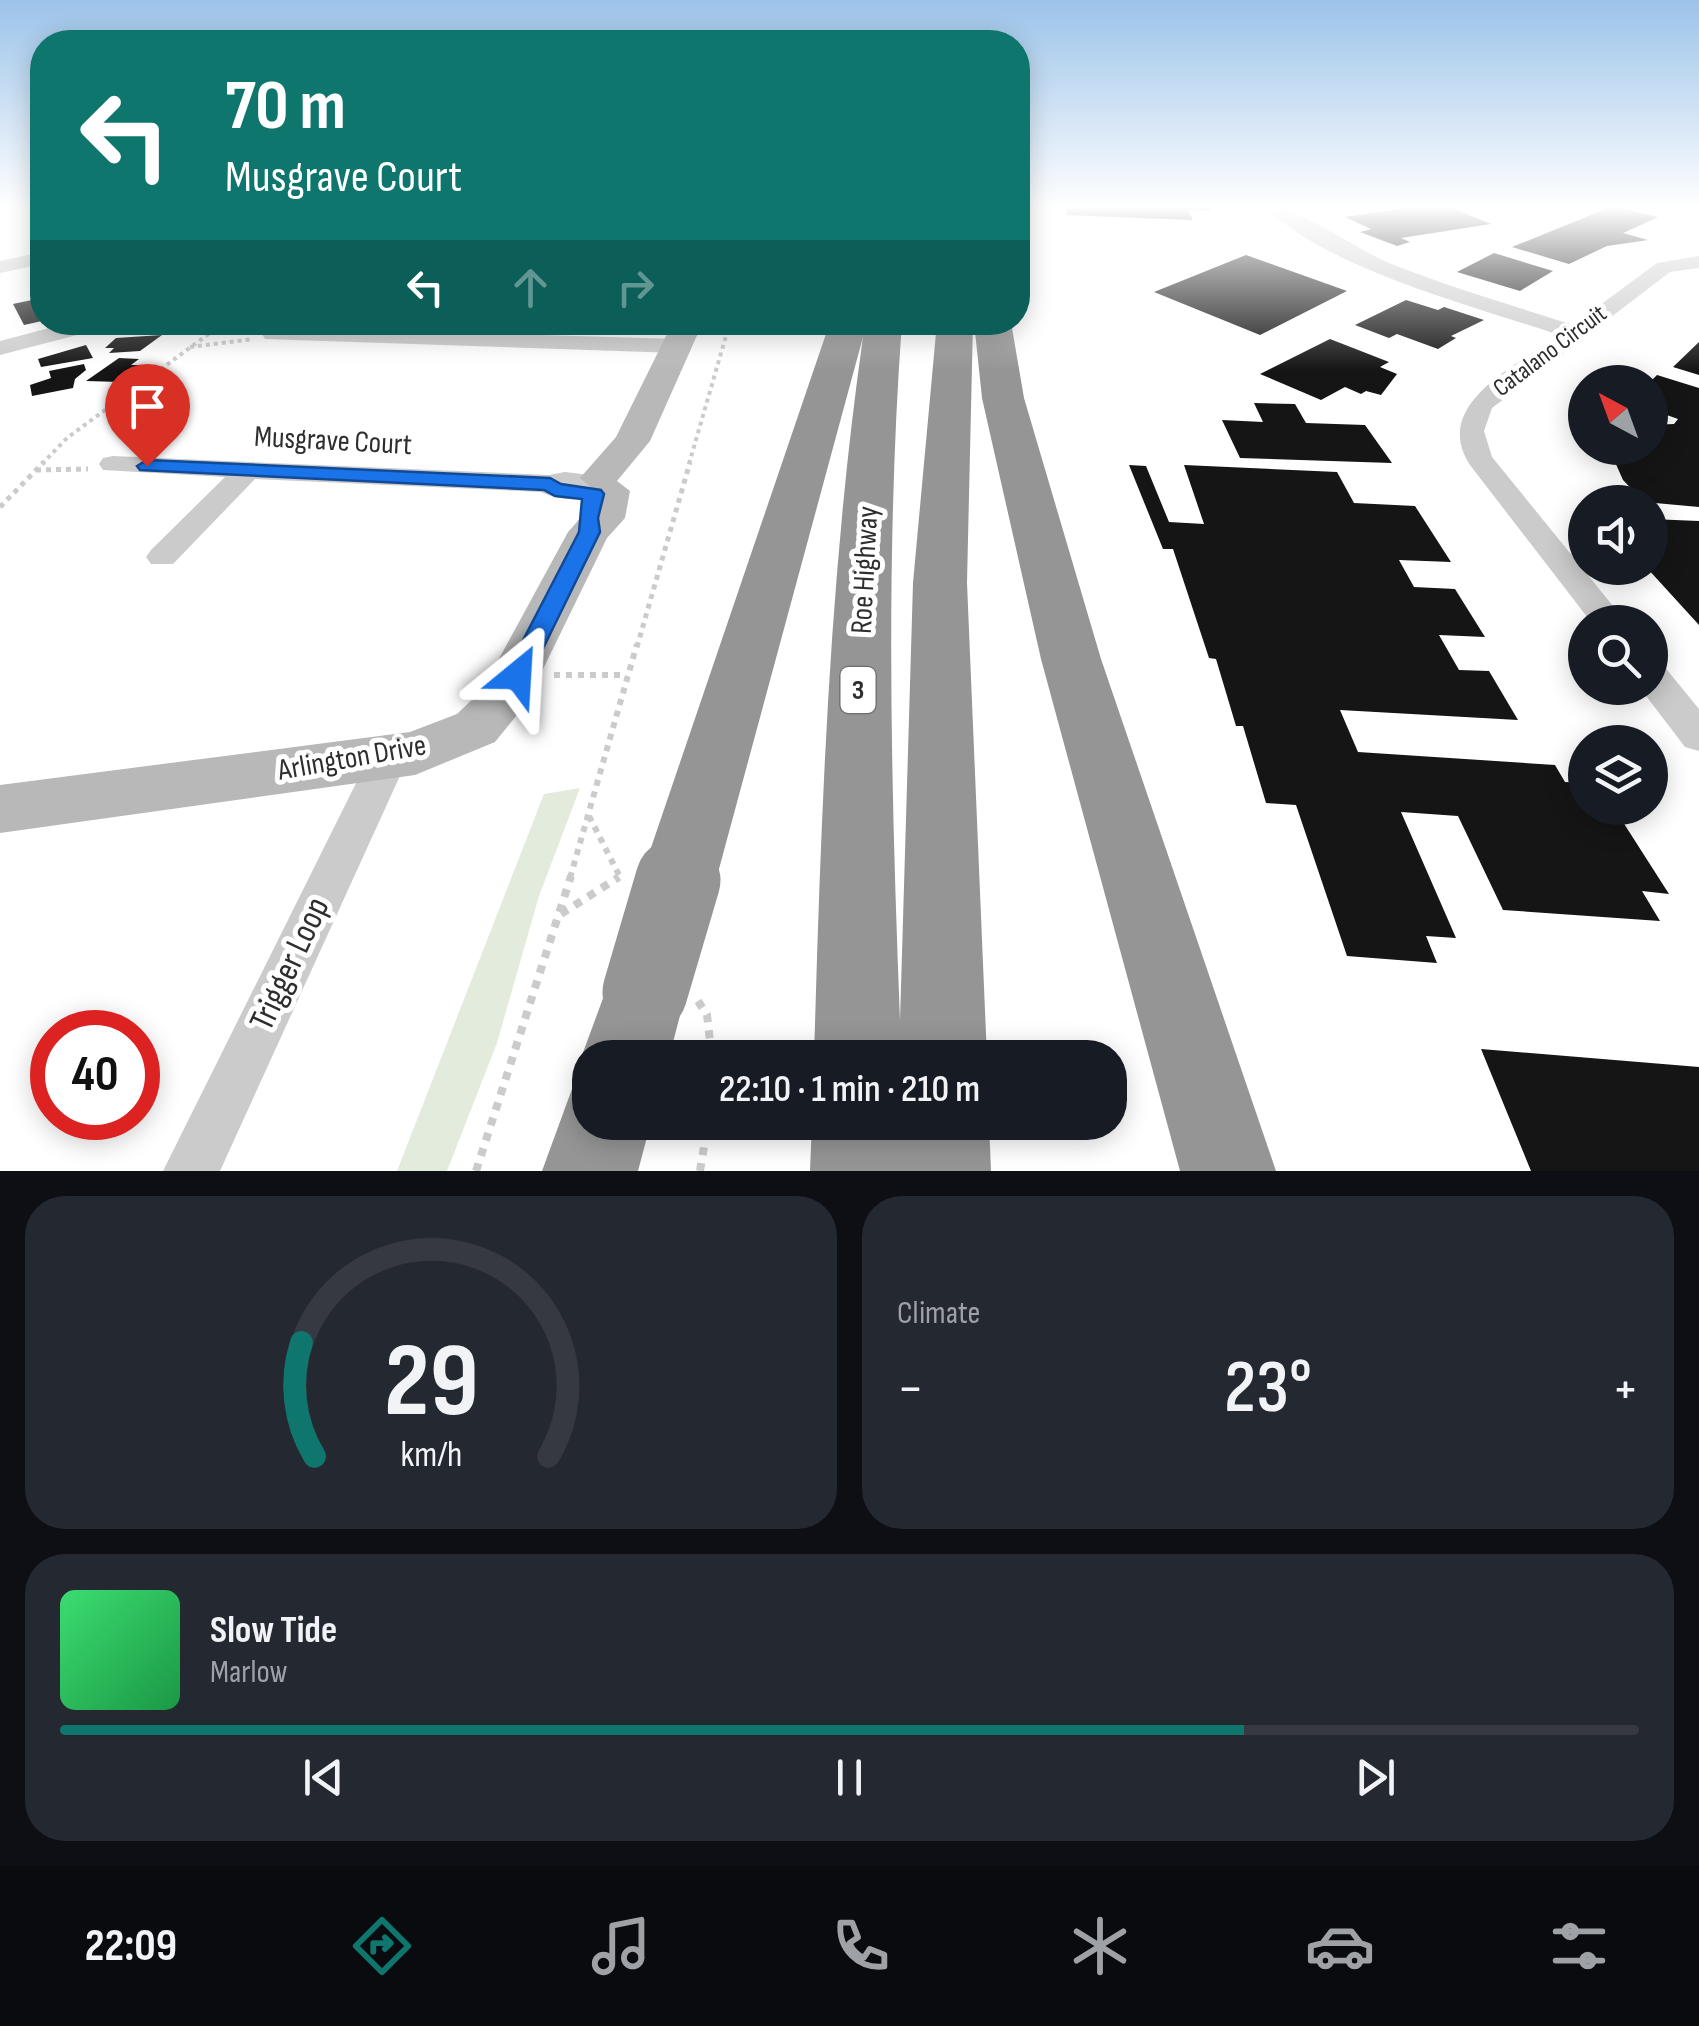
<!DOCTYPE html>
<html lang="en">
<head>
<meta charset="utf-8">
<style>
  :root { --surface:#171b24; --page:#242831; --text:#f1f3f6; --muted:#9ea1a6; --line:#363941; --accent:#0f766e }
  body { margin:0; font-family:"Sofia Sans Condensed",sans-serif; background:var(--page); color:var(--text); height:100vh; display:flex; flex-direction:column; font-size:38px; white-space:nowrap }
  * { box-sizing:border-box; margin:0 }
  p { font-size:32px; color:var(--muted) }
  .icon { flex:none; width:55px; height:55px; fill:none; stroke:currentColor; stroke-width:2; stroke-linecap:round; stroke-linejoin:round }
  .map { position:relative; height:1171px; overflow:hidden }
  .side { display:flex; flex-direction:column; gap:25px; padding:25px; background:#0d0f14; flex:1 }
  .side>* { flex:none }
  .hud { position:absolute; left:30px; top:30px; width:1000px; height:305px; border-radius:40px; box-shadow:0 5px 25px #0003; background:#0f766e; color:#fff; overflow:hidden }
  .needle { width:65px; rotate:319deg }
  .fabs { position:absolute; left:1568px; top:365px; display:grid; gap:20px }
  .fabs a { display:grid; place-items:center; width:100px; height:100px; border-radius:50%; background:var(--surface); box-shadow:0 5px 25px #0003; font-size:50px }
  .speed { position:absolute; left:30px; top:1010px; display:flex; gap:20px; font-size:50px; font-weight:700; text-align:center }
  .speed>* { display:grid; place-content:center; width:130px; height:130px; border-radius:50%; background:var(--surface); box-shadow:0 5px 25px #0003; line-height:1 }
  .speed .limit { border:15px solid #d22; background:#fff; color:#111 }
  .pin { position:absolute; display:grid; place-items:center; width:85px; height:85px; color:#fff; margin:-102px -42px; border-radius:50% 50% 50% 0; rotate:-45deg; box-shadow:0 0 10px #0007 }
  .pin .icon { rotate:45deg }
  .me { position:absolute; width:110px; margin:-55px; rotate:27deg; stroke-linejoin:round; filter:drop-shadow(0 0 8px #0008) }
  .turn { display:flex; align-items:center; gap:35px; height:210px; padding:0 30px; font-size:45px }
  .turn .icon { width:130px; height:130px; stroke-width:2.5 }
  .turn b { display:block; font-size:70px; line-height:85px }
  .lanes { display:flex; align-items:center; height:95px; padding:0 30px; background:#0003; justify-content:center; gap:50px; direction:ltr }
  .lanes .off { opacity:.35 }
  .big { font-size:75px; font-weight:600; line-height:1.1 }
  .side .widget { flex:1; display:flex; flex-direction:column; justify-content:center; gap:15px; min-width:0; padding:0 35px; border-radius:40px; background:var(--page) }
  .side .dial { align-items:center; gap:0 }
  .dial svg { height:260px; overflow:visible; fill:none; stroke:var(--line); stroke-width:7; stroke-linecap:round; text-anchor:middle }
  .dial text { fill:var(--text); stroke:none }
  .song { display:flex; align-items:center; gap:30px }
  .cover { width:120px; height:120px; border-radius:15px; background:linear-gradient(135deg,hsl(140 70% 55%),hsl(140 70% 35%)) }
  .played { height:10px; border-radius:5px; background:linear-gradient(90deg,var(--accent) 75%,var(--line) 75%) }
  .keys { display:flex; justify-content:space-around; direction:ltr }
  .heat { display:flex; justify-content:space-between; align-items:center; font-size:55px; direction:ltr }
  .side .tiles { flex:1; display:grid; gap:25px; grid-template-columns:1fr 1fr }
  .widget:last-child { grid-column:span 2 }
  .trip { position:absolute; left:572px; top:1040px; width:555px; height:100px; border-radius:40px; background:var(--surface); box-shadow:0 5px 25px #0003; font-weight:600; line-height:100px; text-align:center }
  .dock { display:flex; height:160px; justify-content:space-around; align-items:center; background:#090b0e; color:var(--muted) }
  .dock .icon { width:70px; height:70px }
  .dock .active { color:var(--accent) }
  .dock b { font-size:45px; color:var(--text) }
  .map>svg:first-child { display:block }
</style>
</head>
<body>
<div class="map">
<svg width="1699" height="1171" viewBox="0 0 1699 1171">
  <rect width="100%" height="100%" fill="#fff"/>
  <path fill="#e3ebdc" d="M 580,788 L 539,896 L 497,1043 L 447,1171 L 397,1171 L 544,794 Z"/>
  <path fill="#151515" d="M 1065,206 L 1208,206 L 1211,211 L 1188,210 L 1193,220 L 1067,215 Z
    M 1420,206 L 1448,206 L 1491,224 L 1401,238 L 1410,242 L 1397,246 L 1360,232 L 1371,229 L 1345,217 Z
    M 1613,206 L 1658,217 L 1623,233 L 1648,240 L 1607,246 L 1569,264 L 1512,247 Z
    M 1494,253 L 1553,271 L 1520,291 L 1457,272 Z
    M 1246,255 L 1347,291 L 1260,335 L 1154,292 Z
    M 32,300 L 37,310 L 42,308 L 42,321 L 24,325 L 13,304 Z
    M 1406,300 L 1438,310 L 1444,307 L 1484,320 L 1451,336 L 1456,338 L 1438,349 L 1397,334 L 1389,338 L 1355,325 Z
    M 162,335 L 140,351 L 109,353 L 114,348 L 105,348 L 116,338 Z
    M 1330,339 L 1389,362 L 1380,367 L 1397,374 L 1381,395 L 1366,391 L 1361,394 L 1345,387 L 1321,400 L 1260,374 Z
    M 1699,342 L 1699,375 L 1673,367 Z
    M 86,345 L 93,358 L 41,367 L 38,359 Z
    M 119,358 L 139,359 L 131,365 L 143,365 L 120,382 L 86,381 Z
    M 84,364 L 86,370 L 75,379 L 73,388 L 32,396 L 30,385 L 51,378 L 49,371 Z
    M 1657,375 L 1699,388 L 1699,507 L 1644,502 L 1623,480 L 1611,453 L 1597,448 L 1650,448 L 1650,425 L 1674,424 L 1678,419 L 1650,409 L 1650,382 Z
    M 1254,403 L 1295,404 L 1306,423 L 1365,425 L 1392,463 L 1240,458 L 1222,420 L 1263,422 Z
    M 1129,465 L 1146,466 L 1169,522 L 1204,524 L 1184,465 L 1337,472 L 1354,503 L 1415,506 L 1451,562 L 1399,560 L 1414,587 L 1455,589 L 1485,637 L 1439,635 L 1459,670 L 1489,671 L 1518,720 L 1340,710 L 1358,752 L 1555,765 L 1565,782 L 1585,783 L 1585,808 L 1614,808 L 1669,894 L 1642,891 L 1660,921 L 1503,910 L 1458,816 L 1401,812 L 1456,938 L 1426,936 L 1437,963 L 1347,956 L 1296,805 L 1266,803 L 1243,726 L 1236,726 L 1216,659 L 1209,658 L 1173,549 L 1163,549 Z
    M 1650,519 L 1699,521 L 1699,625 L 1647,568 Z
    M 1481,1049 L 1699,1067 L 1699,1171 L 1531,1171 Z"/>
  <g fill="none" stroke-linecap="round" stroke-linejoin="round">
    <path stroke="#cbcbcb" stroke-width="4" stroke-dasharray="4 4" stroke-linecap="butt" d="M 190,347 L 253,339
      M 42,464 L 67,438 L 225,322
      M 689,464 L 730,322"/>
    <path stroke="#cbcbcb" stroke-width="5" stroke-dasharray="5 5" stroke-linecap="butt" d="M 36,470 L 88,469
      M 0,507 L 44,462
      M 637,647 L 690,462"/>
    <path stroke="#cbcbcb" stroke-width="6" stroke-dasharray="6 6" stroke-linecap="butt" d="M 554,675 L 626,675
      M 589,816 L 620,877
      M 570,878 L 637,644"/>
    <path stroke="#cbcbcb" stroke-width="8" stroke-dasharray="8 8" stroke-linecap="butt" d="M 561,914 L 619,877
      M 698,1001 L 707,1015 L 712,1058
      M 476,1171 L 571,876
      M 700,1171 L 708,1122"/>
    <path fill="#cbcbcb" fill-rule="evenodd" d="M 1265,206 C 1297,206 1354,248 1389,263 C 1449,287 1511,305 1573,325 L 1657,263 L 1699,256 L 1699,268 L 1670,272 L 1492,408 L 1484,431 L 1492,457 L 1626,622 L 1591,622 L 1470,465 C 1430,404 1518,365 1559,335 C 1477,307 1323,268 1265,206 Z
      M 42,252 L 42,264 L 0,273 L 0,261 Z
      M 72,322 L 111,322 L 108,327 L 0,355 L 0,341 Z
      M 273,327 L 677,339 L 688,346 L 677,353 L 265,339 L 262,334 L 265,329 Z
      M 113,456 L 549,475 L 565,472 L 598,476 L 602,482 L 597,497 C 580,501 557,500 541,492 L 255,479 L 173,564 L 151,564 L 146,557 L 151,550 L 225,477 L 103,470 L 99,464 L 103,458 Z
      M 1650,661 L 1663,665 L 1699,709 L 1699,751 L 1685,747 L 1640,688 L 1650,688 Z
      M 389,740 L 403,745 L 409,756 L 220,1171 L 163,1171 L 375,745 Z"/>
    <path fill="#b8b8b8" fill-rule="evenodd" d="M 673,322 L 703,322 L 650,441 L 617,481 L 630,491 L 625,518 L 607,538 L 526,704 L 495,742 L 415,775 L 0,833 L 0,785 L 410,732 L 457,714 L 482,690 L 568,532 L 584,514 L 592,488 L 580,478 L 616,437 Z"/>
    <path fill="#959595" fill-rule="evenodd" d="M 830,322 L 902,322 C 885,556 891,788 900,1021 L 913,583 L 937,322 L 973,322 L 967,583 L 987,1058 L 814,1058 C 821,816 829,576 863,337 L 716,880 L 705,904 L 678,914 L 651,904 L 640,880 Z
      M 974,322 L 1011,322 L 1024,398 L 1101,659 L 1276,1171 L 1180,1171 L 1041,659 L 982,398 Z
      M 645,951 L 674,963 L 686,992 L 669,1058 L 590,1058 L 590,1079 L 581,1058 L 616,963 Z
      M 590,1082 L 590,1122 L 651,1122 L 638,1171 L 542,1171 L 572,1089 Z
      M 812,1122 L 989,1122 L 991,1171 L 810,1171 Z"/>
    <path stroke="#959595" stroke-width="85" d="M 645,992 L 678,880"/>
  </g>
  <linearGradient id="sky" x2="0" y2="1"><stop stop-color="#9bc3e9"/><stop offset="0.56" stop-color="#fff"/><stop offset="1" stop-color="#fff" stop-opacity="0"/></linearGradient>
  <rect width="1699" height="370" fill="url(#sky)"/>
  <path fill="#1a73e8" stroke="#114b97" stroke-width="2.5" d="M 147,460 L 550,478 L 561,484 L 601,490 L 604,494 L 598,518 L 600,532 L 530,675 L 526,681 L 509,681 L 505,675 L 579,532 L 582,499 L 555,496 L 544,490 L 140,470 L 137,466 Z"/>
  <g text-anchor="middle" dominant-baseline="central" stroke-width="10" stroke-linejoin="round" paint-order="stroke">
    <g font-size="25" fill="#2e2e2e" stroke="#fff">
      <text transform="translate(1550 351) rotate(-37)">Catalano Circuit</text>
    </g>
    <rect fill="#fff" stroke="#6d6d6d" stroke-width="2.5" x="840.5" y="667" width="35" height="46" rx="8"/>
    <g font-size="28" font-weight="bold" fill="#2e2e2e">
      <text x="858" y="690">3</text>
    </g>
    <g font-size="30" fill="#2e2e2e" stroke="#fff">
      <text transform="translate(333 441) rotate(3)">Musgrave Court</text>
      <text transform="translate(865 570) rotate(-87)">Roe Highway</text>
      <text transform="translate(352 758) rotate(-10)">Arlington Drive</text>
    </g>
    <g font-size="35" fill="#2e2e2e" stroke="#fff">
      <text transform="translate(290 964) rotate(-65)">Trigger Loop</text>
    </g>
  </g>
</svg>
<div class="fabs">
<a><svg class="needle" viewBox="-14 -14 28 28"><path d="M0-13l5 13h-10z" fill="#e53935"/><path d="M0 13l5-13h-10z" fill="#9ea1a6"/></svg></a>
<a><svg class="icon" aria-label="sound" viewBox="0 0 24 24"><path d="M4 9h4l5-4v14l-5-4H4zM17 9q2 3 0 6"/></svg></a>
<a><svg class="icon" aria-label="search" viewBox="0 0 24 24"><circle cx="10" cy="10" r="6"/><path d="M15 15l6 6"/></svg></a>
<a><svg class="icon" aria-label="layers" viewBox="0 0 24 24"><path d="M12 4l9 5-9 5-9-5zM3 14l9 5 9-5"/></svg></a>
</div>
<div class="speed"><div class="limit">40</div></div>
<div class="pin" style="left:147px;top:466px;background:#d93025"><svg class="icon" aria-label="arrive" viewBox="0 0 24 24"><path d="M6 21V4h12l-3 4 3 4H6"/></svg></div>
<svg class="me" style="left:518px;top:675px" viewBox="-20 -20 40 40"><path d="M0-17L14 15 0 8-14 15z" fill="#1a73e8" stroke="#fff" stroke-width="4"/></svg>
<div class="trip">22:10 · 1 min · 210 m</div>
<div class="hud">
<div class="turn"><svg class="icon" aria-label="left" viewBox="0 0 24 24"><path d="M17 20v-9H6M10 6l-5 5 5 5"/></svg><div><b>70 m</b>Musgrave Court</div></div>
<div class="lanes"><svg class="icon" aria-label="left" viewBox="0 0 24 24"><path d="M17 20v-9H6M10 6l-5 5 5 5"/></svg><svg class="icon off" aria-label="ahead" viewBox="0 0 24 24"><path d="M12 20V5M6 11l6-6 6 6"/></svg><svg class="icon off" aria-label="right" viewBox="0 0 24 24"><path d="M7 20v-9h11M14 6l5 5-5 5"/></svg></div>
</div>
</div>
<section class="side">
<div class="tiles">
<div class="widget dial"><svg viewBox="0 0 100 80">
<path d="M14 69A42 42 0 1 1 86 69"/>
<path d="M14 69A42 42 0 0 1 10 34" stroke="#0f766e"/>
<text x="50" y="56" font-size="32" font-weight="700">29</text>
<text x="50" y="72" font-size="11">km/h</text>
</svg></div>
<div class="widget"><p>Climate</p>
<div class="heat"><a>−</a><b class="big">23°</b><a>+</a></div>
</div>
<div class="widget">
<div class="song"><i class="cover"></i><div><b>Slow Tide</b><p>Marlow</p></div></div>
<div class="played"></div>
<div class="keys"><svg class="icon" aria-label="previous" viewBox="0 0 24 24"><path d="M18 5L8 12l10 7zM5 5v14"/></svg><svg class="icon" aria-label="pause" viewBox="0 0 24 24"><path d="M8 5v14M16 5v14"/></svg><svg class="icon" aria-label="next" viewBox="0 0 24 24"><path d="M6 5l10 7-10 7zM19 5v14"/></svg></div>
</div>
</div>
</section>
<nav class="dock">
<b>22:09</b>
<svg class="icon active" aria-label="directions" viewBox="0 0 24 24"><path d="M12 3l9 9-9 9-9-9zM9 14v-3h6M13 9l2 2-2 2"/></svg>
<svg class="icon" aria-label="music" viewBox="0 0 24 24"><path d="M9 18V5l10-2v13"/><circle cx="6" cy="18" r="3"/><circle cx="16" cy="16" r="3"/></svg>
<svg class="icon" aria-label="phone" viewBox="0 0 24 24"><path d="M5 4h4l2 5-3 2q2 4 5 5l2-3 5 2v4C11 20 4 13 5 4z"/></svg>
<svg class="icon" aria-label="climate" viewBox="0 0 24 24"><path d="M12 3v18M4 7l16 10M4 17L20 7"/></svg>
<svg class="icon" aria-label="car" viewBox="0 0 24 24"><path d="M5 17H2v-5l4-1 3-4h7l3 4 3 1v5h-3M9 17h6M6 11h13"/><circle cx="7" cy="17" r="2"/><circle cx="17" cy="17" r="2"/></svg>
<svg class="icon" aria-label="filters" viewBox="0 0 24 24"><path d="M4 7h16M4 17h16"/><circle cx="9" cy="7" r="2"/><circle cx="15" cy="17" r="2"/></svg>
</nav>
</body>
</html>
